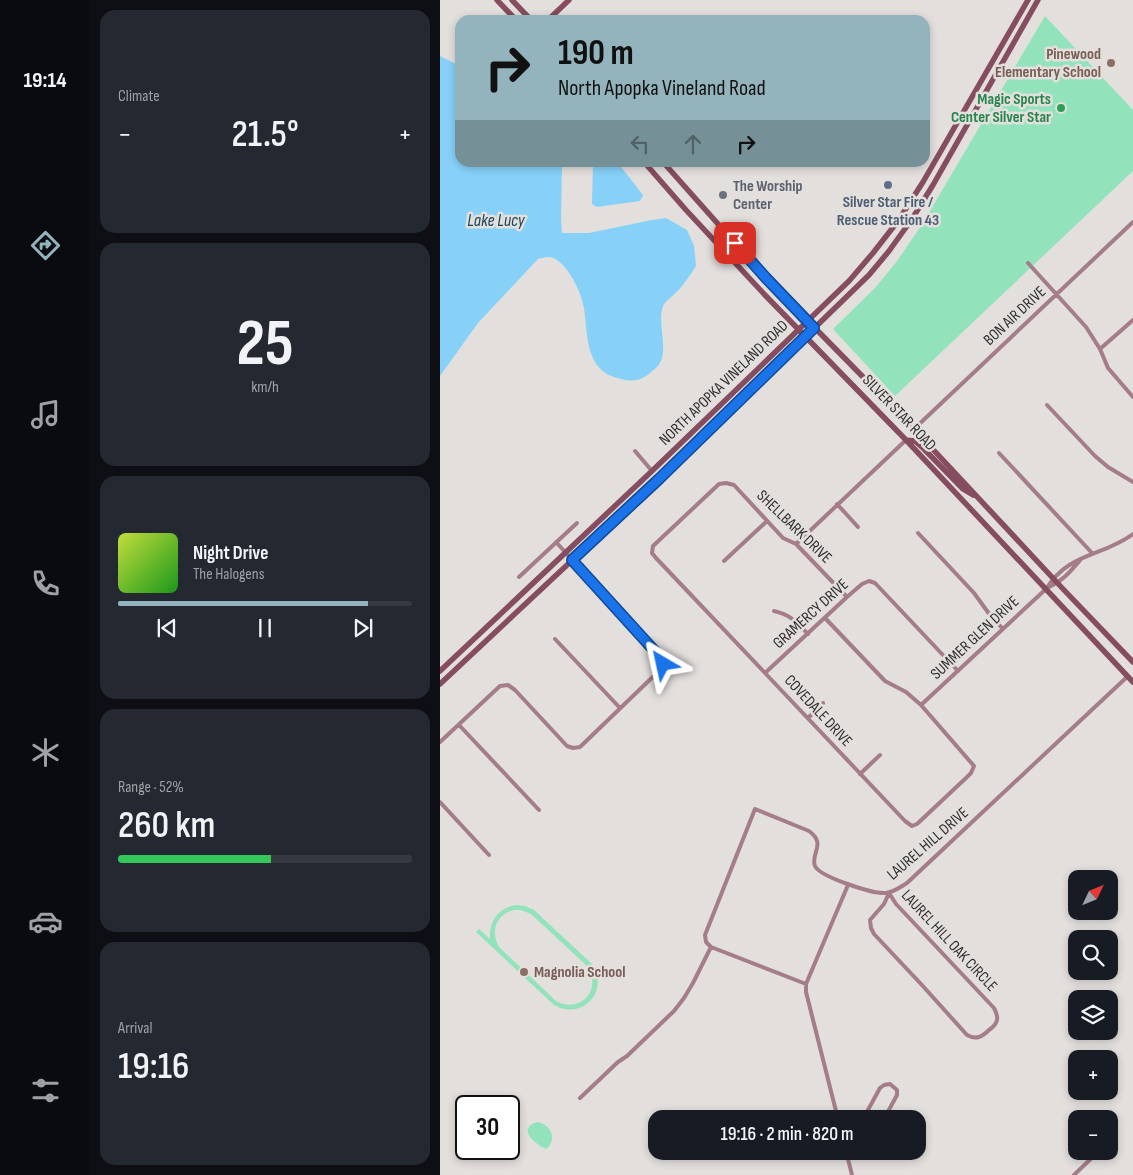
<!DOCTYPE html>
<html lang="en">
<head>
<meta charset="utf-8">
<style>
  :root { --surface:#171b24; --page:#242831; --text:#f1f3f6; --muted:#9ea1a6; --line:#363941; --accent:#94b4bd }
  body { margin:0; font-family:"Sofia Sans Condensed",sans-serif; background:var(--page); color:var(--text); height:100vh; display:flex; flex-direction:column; font-size:19px; white-space:nowrap }
  * { box-sizing:border-box; margin:0 }
  p { font-size:16px; color:var(--muted) }
  .icon { flex:none; width:28px; height:28px; fill:none; stroke:currentColor; stroke-width:2; stroke-linecap:round; stroke-linejoin:round }
  .map { position:relative; flex:1; overflow:hidden }
  .drawer { display:flex; flex-direction:column; gap:10px; padding:10px; background:#0d0f14; width:350px }
  .drawer>* { flex:none }
  .top-card { position:absolute; left:15px; top:15px; width:475px; height:152px; border-radius:15px; box-shadow:0 2px 8px #0003; background:#94b4bd; color:#111; overflow:hidden }
  .needle { width:32px; rotate:47deg }
  .fabs { position:absolute; left:628px; top:870px; display:grid; gap:10px }
  .fabs a { display:grid; place-items:center; width:50px; height:50px; border-radius:10px; background:var(--surface); box-shadow:0 2px 8px #0003; font-size:25px }
  .speed { position:absolute; left:15px; top:1095px; display:flex; gap:10px; font-size:25px; font-weight:700; text-align:center }
  .speed>* { display:grid; place-content:center; width:65px; height:65px; border-radius:50%; background:var(--surface); box-shadow:0 2px 8px #0003; line-height:1 }
  .speed .limit { border:2px solid #111; border-radius:8px; background:#fff; color:#111 }
  .pin { position:absolute; display:grid; place-items:center; width:42px; height:42px; color:#fff; margin:-21px; border-radius:10px; box-shadow:0 2px 8px #0006 }
  .me { position:absolute; width:55px; margin:-28px; rotate:324deg; stroke-linejoin:round; filter:drop-shadow(0 0 4px #0008) }
  .turn { display:flex; align-items:center; gap:18px; height:105px; padding:0 20px; font-size:22px }
  .turn .icon { width:65px; height:65px; stroke-width:2.5 }
  .turn b { display:block; font-size:35px; line-height:42px }
  .lanes { display:flex; align-items:center; height:48px; padding:0 20px; background:#0003; justify-content:center; gap:25px; direction:ltr }
  .lanes .off { opacity:.35 }
  .big { font-size:38px; font-weight:600; line-height:1.1 }
  .drawer .widget { flex:1; display:flex; flex-direction:column; justify-content:center; gap:8px; min-width:0; padding:0 18px; border-radius:15px; background:var(--page) }
  .drawer .dial { align-items:center; gap:0 }
  .dial b { font-size:65px; line-height:1 }
  .song { display:flex; align-items:center; gap:15px }
  .cover { width:60px; height:60px; border-radius:8px; background:linear-gradient(135deg,hsl(70 70% 55%),hsl(120 70% 35%)) }
  .played { height:5px; border-radius:2px; background:linear-gradient(90deg,var(--accent) 85%,var(--line) 85%) }
  .keys { display:flex; justify-content:space-around; direction:ltr }
  .heat { display:flex; justify-content:space-between; align-items:center; font-size:28px; direction:ltr }
  .charge { height:8px; border-radius:4px; background:linear-gradient(90deg,#34c759 52%,var(--line) 0) }
  .trip { position:absolute; left:208px; top:1110px; width:278px; height:50px; border-radius:15px; background:var(--surface); box-shadow:0 2px 8px #0003; font-weight:600; line-height:50px; text-align:center }
  main { display:flex; flex:1; min-height:0 }
  .dock { display:flex; flex-direction:column; width:90px; justify-content:space-around; align-items:center; background:#090b0e; color:var(--muted) }
  .dock .icon { width:35px; height:35px }
  .dock .on { color:var(--accent) }
  .dock b { font-size:22px; color:var(--text) }
  .map>svg:first-child { display:block }
</style>
</head>
<body>
<main>
<nav class="dock">
<b>19:14</b>
<svg class="icon on" aria-label="directions" viewBox="0 0 24 24"><path d="M12 3l9 9-9 9-9-9zM9 14v-3h6M13 9l2 2-2 2"/></svg>
<svg class="icon" aria-label="music" viewBox="0 0 24 24"><path d="M9 18V5l10-2v13"/><circle cx="6" cy="18" r="3"/><circle cx="16" cy="16" r="3"/></svg>
<svg class="icon" aria-label="phone" viewBox="0 0 24 24"><path d="M5 4h4l2 5-3 2q2 4 5 5l2-3 5 2v4C11 20 4 13 5 4z"/></svg>
<svg class="icon" aria-label="climate" viewBox="0 0 24 24"><path d="M12 3v18M4 7l16 10M4 17L20 7"/></svg>
<svg class="icon" aria-label="car" viewBox="0 0 24 24"><path d="M5 17H2v-5l4-1 3-4h7l3 4 3 1v5h-3M9 17h6M6 11h13"/><circle cx="7" cy="17" r="2"/><circle cx="17" cy="17" r="2"/></svg>
<svg class="icon" aria-label="filters" viewBox="0 0 24 24"><path d="M4 7h16M4 17h16"/><circle cx="9" cy="7" r="2"/><circle cx="15" cy="17" r="2"/></svg>
</nav>
<section class="drawer">
<div class="widget"><p>Climate</p>
<div class="heat"><a>−</a><b class="big">21.5°</b><a>+</a></div>
</div>
<div class="widget dial"><b>25</b><p>km/h</p></div>
<div class="widget">
<div class="song"><i class="cover"></i><div><b>Night Drive</b><p>The Halogens</p></div></div>
<div class="played"></div>
<div class="keys"><svg class="icon" aria-label="previous" viewBox="0 0 24 24"><path d="M18 5L8 12l10 7zM5 5v14"/></svg><svg class="icon" aria-label="pause" viewBox="0 0 24 24"><path d="M8 5v14M16 5v14"/></svg><svg class="icon" aria-label="next" viewBox="0 0 24 24"><path d="M6 5l10 7-10 7zM19 5v14"/></svg></div>
</div>
<div class="widget"><p>Range · 52%</p><b class="big">260 km</b><div class="charge"></div></div>
<div class="widget"><p>Arrival</p><b class="big">19:16</b></div>
</section>
<div class="map">
<svg width="693" height="1175" viewBox="0 0 693 1175">
  <rect width="100%" height="100%" fill="#e2dfdc"/>
  <path fill="#92e3bc" fill-rule="evenodd" d="M 605,16 L 693,110 L 693,171 L 455,396 L 393,329 L 435,288 L 457,261 L 481,226 Z
    M 77,905 L 85,906 L 94,910 L 152,964 C 170,992 142,1021 114,1005 L 36,932 L 39,929 L 50,939 C 49,921 58,907 77,905 ZM 73,910 L 81,910 L 91,914 L 148,967 C 162,990 140,1014 116,1001 L 59,947 C 50,932 56,915 73,910 Z
    M 97,1122 C 111,1124 118,1140 106,1149 C 95,1144 76,1129 97,1122 Z"/>
  <path fill="#87d1f9" d="M 0,56 L 20,66 L 20,162 L 122,163 L 121,221 L 122,233 L 149,233 L 212,220 L 226,218 L 247,230 L 254,246 L 256,266 C 248,278 242,288 230,298 C 227,301 224,303 223,306 C 216,326 232,354 215,369 C 203,379 197,383 181,379 C 145,372 148,337 144,308 C 142,294 126,258 109,257 C 106,257 101,258 98,259 L 38,323 L 0,376 Z
    M 153,163 L 178,163 L 203,195 L 200,201 L 157,207 L 152,204 Z"/>
  <g fill="none" stroke-linecap="round" stroke-linejoin="round">
    <path stroke="#a57d88" stroke-width="4" d="M 588,263 L 646,327 L 660,349 L 668,368 L 693,397
      M 660,349 L 693,320
      M 607,405 L 655,456 L 668,467 L 693,482
      M 474,429 L 693,222
      M 195,451 L 212,471
      M 559,453 L 652,553
      M 397,504 L 418,527
      M 478,533 L 534,593 L 550,615 L 563,629
      M 356,544 L 466,440
      M 284,561 L 327,521
      M 79,577 L 137,523
      M 607,588 C 623,581 630,572 641,559
      M 334,611 C 351,615 355,621 368,634
      M 385,618 L 445,681 L 466,692 L 481,705 L 534,766 L 531,773 L 526,778 L 477,824 L 472,826 L 465,821 L 325,673 L 216,558 L 212,553 L 213,546 L 279,484 L 286,483 L 294,485 L 343,538 L 356,544 L 407,597
      M 115,639 L 180,708
      M 325,673 L 407,597 L 422,584 L 429,581 L 435,583 L 518,671
      M 481,705 L 606,589 C 629,552 662,557 693,534
      M 368,718 L 383,703
      M 19,725 L 99,810
      M 0,742 L 60,686 L 68,685 L 75,690 L 127,746 L 133,748 L 140,747 L 221,669 L 223,664 L 221,658 L 116,542
      M 420,774 L 440,755
      M 0,802 L 49,855
      M 449,893 L 456,904 L 554,1008 C 556,1012 558,1016 557,1020 C 556,1024 552,1028 549,1030 C 542,1037 536,1040 527,1035 L 481,984 L 434,934 L 431,928 L 430,920 L 444,904 Z
      M 366,984 L 271,947 L 266,942 L 265,935 L 315,809 L 369,831 C 387,844 370,854 375,866 C 380,877 433,894 446,893 C 454,892 460,887 467,883 L 688,676
      M 140,1098 L 178,1062 L 187,1056 L 234,1011 L 244,998 L 253,983 L 271,947
      M 398,1119 L 366,992 L 366,984 L 408,885
      M 423,1119 L 440,1088 L 444,1085 L 450,1084 L 457,1090 L 457,1095 L 444,1119
      M 669,1142 L 676,1135
      M 406,1151 L 412,1175
      M 634,1175 L 659,1151"/>
    <path stroke="#854d5f" stroke-width="5.5" d="M 57,0 L 76,20
      M 72,0 L 91,20
      M 108,20 L 129,0
      M 204,162 L 246,210 L 324,294 L 466,440 L 693,682
      M 223,162 L 326,278 L 474,429 L 624,590 L 693,662
      M 466,440 L 475,441 L 483,448 L 523,489 L 533,495
      M 0,671 L 212,471 L 409,281 L 433,253 L 458,221 L 483,182 L 588,0
      M 0,684 L 219,479 L 429,275 L 449,251 L 472,219 L 493,185 L 598,0"/>
  </g>
  <g fill="none" stroke-linecap="round" stroke-linejoin="round">
    <defs>
      <path id="route" d="M 223,664 L 221,658 L 132,560 L 219,479 L 374,328 L 326,278 L 295,243"/>
    </defs>
    <use href="#route" stroke="#114b97" stroke-width="12"/>
    <use href="#route" stroke="#1a73e8" stroke-width="9"/>
  </g>
  <g fill="#8d6e63" stroke="#e2dfdc" stroke-width="2">
    <circle cx="671" cy="63" r="5"/>
    <circle cx="84" cy="972" r="5"/>
  </g>
  <circle fill="#2e9e5b" stroke="#e2dfdc" stroke-width="2" cx="621" cy="108" r="5"/>
  <circle fill="#5c6f8a" stroke="#e2dfdc" stroke-width="2" cx="448" cy="185" r="5"/>
  <circle fill="#6b7280" stroke="#e2dfdc" stroke-width="2" cx="283" cy="195" r="5"/>
  <g text-anchor="middle" dominant-baseline="central" stroke-width="5" stroke-linejoin="round" paint-order="stroke">
    <g font-size="16" font-weight="bold" fill="#785e54" stroke="#e2dfdc" text-anchor="end">
      <text x="661" y="54">Pinewood<tspan x="661" dy="18">Elementary School</tspan></text>
      <text x="94" y="972" text-anchor="start">Magnolia School</text>
    </g>
    <g font-size="16" font-weight="bold" fill="#27864d" stroke="#e2dfdc" text-anchor="end">
      <text x="611" y="99">Magic Sports<tspan x="611" dy="18">Center Silver Star</tspan></text>
    </g>
    <g font-size="16" font-weight="bold" fill="#5b616d" stroke="#e2dfdc" text-anchor="start">
      <text x="293" y="186">The Worship<tspan x="293" dy="18">Center</tspan></text>
    </g>
    <g font-size="16" font-weight="bold" fill="#4e5e75" stroke="#e2dfdc">
      <text x="448" y="202">Silver Star Fire /<tspan x="448" dy="18">Rescue Station 43</tspan></text>
    </g>
    <g font-size="16" fill="#2f2e2d" stroke="#e2dfdc">
      <text transform="translate(575 316) rotate(-43)">BON AIR DRIVE</text>
      <text transform="translate(284 383) rotate(-44)">NORTH APOPKA VINELAND ROAD</text>
      <text transform="translate(459 413) rotate(46)">SILVER STAR ROAD</text>
      <text transform="translate(354 527) rotate(44)">SHELLBARK DRIVE</text>
      <text transform="translate(371 614) rotate(-42)">GRAMERCY DRIVE</text>
      <text transform="translate(535 638) rotate(-43)">SUMMER GLEN DRIVE</text>
      <text transform="translate(378 711) rotate(47)">COVEDALE DRIVE</text>
      <text transform="translate(488 844) rotate(-41)">LAUREL HILL DRIVE</text>
      <text transform="translate(509 941) rotate(47)">LAUREL HILL OAK CIRCLE</text>
    </g>
    <g font-size="18" font-style="italic" fill="#1b455a" stroke="#e2dfdc">
      <text x="56" y="220">Lake Lucy</text>
    </g>
  </g>
</svg>
<div class="fabs">
<a><svg class="needle" viewBox="-14 -14 28 28"><path d="M0-13l5 13h-10z" fill="#e53935"/><path d="M0 13l5-13h-10z" fill="#9ea1a6"/></svg></a>
<a><svg class="icon" aria-label="search" viewBox="0 0 24 24"><circle cx="10" cy="10" r="6"/><path d="M15 15l6 6"/></svg></a>
<a><svg class="icon" aria-label="layers" viewBox="0 0 24 24"><path d="M12 4l9 5-9 5-9-5zM3 14l9 5 9-5"/></svg></a>
<a>+</a>
<a>−</a>
</div>
<div class="speed"><div class="limit">30</div></div>
<div class="pin" style="left:295px;top:243px;background:#d93025"><svg class="icon" aria-label="arrive" viewBox="0 0 24 24"><path d="M6 21V4h12l-3 4 3 4H6"/></svg></div>
<svg class="me" style="left:223px;top:664px" viewBox="-20 -20 40 40"><path d="M0-17L14 15 0 8-14 15z" fill="#1a73e8" stroke="#fff" stroke-width="4"/></svg>
<div class="trip">19:16 · 2 min · 820 m</div>
<div class="top-card">
<div class="turn"><svg class="icon" aria-label="right" viewBox="0 0 24 24"><path d="M7 20v-9h11M14 6l5 5-5 5"/></svg><div><b>190 m</b>North Apopka Vineland Road</div></div>
<div class="lanes"><svg class="icon off" aria-label="left" viewBox="0 0 24 24"><path d="M17 20v-9H6M10 6l-5 5 5 5"/></svg><svg class="icon off" aria-label="ahead" viewBox="0 0 24 24"><path d="M12 20V5M6 11l6-6 6 6"/></svg><svg class="icon" aria-label="right" viewBox="0 0 24 24"><path d="M7 20v-9h11M14 6l5 5-5 5"/></svg></div>
</div>
</div>
</main>
</body>
</html>
